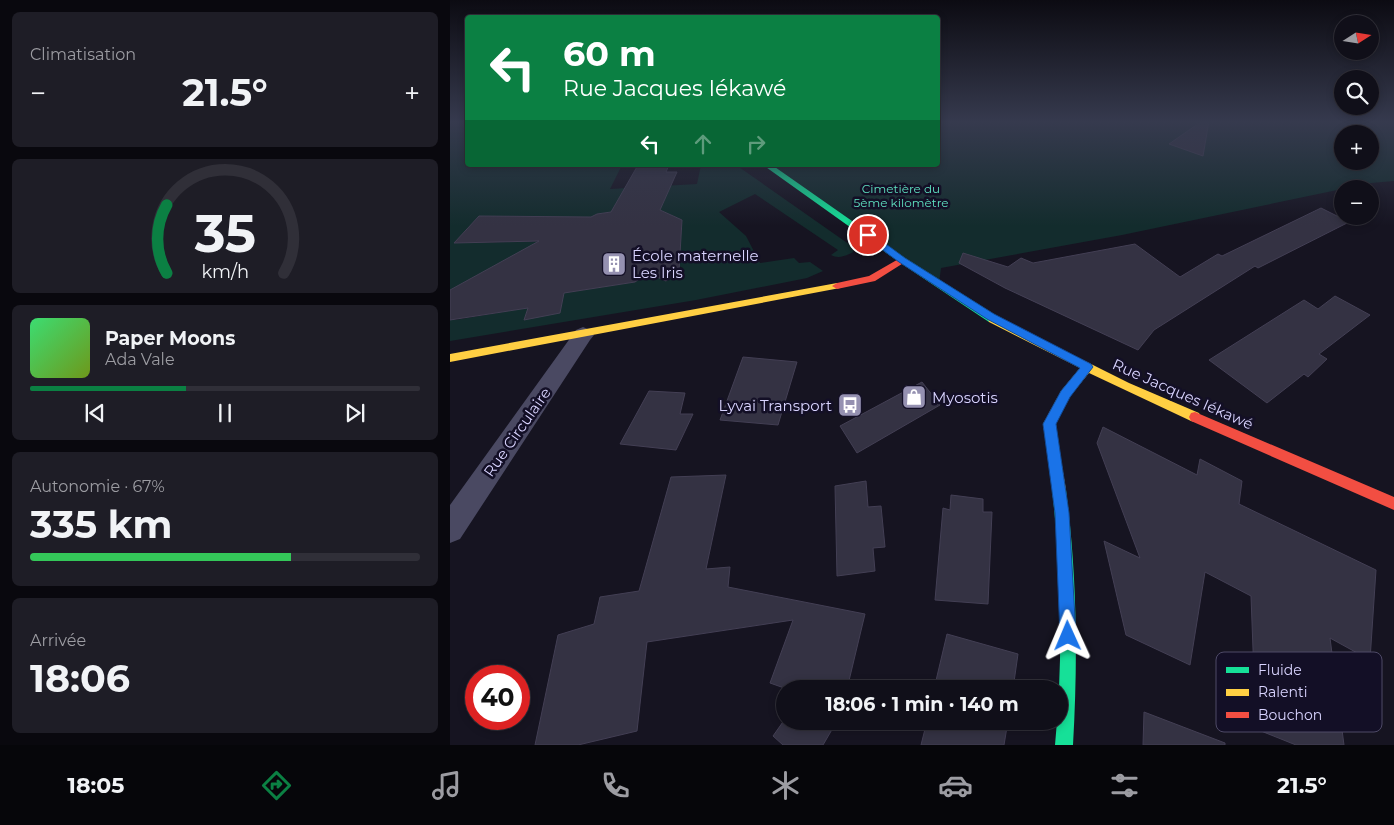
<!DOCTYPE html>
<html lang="fr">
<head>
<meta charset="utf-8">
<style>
  :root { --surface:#100f19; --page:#1e1d26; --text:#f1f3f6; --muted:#9c9ca2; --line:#302f38; --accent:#0b8043 }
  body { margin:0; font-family:Montserrat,sans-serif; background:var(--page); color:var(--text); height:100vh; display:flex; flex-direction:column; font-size:19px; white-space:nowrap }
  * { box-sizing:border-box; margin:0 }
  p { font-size:16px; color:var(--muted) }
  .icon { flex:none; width:28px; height:28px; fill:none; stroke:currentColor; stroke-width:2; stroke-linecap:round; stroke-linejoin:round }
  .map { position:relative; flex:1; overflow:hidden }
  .panel { display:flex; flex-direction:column; gap:12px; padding:12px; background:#09080e; width:450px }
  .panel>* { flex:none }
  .banner { position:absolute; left:15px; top:15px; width:475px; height:152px; border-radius:5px; box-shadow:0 2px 8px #0003,0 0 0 1px var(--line); background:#0b8043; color:#fff; overflow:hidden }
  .needle { width:32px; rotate:78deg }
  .buttons { position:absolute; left:884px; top:15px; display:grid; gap:10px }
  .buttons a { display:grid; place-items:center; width:45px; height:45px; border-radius:50%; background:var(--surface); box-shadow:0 2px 8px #0003,0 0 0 1px var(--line); font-size:25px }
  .speed { position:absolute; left:15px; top:665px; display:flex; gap:10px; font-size:25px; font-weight:700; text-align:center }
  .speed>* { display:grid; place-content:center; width:65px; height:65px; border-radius:50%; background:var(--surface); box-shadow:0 2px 8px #0003,0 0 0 1px var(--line); line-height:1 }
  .speed .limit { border:8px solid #d22; background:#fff; color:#111 }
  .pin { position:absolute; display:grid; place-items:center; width:42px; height:42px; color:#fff; margin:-21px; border:2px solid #fff; border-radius:50%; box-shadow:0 1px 5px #0007 }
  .me { position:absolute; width:55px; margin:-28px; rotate:359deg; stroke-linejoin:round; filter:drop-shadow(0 0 4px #0008) }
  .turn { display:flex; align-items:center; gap:18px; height:105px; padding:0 15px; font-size:22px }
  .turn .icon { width:65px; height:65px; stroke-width:2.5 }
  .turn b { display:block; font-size:35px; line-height:42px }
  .lanes { display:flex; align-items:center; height:48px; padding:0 15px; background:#0003; justify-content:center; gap:25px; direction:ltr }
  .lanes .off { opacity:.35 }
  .big { font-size:38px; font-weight:700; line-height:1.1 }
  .panel .widget { flex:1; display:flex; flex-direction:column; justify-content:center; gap:8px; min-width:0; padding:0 18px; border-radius:8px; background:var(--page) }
  .panel .dial { align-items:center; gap:0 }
  .dial svg { height:130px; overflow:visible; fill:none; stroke:var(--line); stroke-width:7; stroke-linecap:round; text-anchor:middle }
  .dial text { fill:var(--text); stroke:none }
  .song { display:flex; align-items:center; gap:15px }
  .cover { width:60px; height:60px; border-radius:8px; background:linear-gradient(135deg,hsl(140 70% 55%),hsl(80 70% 35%)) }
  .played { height:5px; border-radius:2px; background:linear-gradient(90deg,var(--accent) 40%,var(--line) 40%) }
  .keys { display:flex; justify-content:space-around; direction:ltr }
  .heat { display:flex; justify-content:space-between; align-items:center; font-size:28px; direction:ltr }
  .charge { height:8px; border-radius:4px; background:linear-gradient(90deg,#34c759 67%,var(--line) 0) }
  .trip { position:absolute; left:326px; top:680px; width:292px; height:50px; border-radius:25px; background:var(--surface); box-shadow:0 2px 8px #0003,0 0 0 1px var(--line); font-weight:700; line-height:50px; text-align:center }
  .tabs { display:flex; height:80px; justify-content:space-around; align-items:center; background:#06060a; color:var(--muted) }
  .tabs .icon { width:35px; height:35px }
  .tabs .active { color:var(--accent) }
  .tabs b { font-size:22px; color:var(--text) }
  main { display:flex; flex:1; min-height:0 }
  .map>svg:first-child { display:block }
</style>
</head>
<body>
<main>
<section class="panel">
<div class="widget"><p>Climatisation</p>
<div class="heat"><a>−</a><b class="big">21.5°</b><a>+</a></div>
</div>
<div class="widget dial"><svg viewBox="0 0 100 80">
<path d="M14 69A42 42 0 1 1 86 69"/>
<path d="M14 69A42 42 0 0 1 14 27" stroke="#0b8043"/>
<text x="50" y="56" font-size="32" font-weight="700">35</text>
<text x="50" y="72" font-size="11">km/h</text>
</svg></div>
<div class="widget">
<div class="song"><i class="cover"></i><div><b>Paper Moons</b><p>Ada Vale</p></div></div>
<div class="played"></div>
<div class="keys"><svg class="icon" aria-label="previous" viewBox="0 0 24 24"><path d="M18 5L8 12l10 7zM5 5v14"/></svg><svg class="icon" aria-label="pause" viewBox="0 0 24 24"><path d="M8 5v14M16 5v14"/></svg><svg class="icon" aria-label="next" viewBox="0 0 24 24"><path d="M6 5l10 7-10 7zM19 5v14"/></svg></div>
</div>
<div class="widget"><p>Autonomie · 67%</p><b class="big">335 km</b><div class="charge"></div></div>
<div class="widget"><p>Arrivée</p><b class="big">18:06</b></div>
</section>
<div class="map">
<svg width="944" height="745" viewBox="0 0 944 745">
  <rect width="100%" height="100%" fill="#161421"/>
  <path fill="#132c2d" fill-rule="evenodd" d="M 0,121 L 17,121 L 18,165 L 172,165 L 160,189 L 247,184 L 251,165 L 286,165 L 403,247 L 403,252 C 396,256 388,259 381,255 L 388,250 L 305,194 L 269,212 L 296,236 L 310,263 L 344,258 L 349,263 L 360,262 L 373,271 L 357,278 L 246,300 L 0,341 L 0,316 L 5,320 L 59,311 L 72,282 L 97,279 L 121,292 L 185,282 L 198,273 L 216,281 L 233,268 L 217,260 L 230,251 L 232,220 L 202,207 L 147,214 L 112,234 L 114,217 L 29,216 L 4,243 L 106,241 L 0,290 Z
    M 488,121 L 944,121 L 944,181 L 921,183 L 672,235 L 491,268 L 489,283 L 317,165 L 488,165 ZM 892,134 L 920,134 L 920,161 L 892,161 Z"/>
  <path fill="#343243" stroke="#433f54" d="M 752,121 L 759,121 L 753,156 L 719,144 Z
    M 188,165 L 219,165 L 216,172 L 227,172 L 210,210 L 232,220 L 229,271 L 216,281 L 198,273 L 185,282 L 114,293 L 110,313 L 74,320 L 78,308 L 0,320 L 0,290 L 89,241 L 4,243 L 29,216 L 141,217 L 147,214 L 161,212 Z
    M 871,208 L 899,222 L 808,268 L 805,266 L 704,330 L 688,350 L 555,288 L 509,263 L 513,253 L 558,267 L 571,258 L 583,263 L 685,244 L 730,277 L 768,254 L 772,256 Z
    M 885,296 L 920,315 L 869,354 L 877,359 L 858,377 L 854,374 L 817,403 L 759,360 L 854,300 L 868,309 Z
    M 293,357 L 347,362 L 328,425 L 270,420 Z
    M 472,382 L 490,405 L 407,453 L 390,426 Z
    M 199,391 L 235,393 L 230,414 L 243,414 L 226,450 L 170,444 Z
    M 653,427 L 747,475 L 750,459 L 792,481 L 789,504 L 926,570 L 920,660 L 880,638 L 894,745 L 846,745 L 806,729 L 801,596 L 755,572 L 740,665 L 676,635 L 654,541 L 690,558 L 647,443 Z
    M 276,475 L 256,569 L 280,567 L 278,587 L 415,614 L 397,689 L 337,689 L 320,683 L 343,620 L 197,642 L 187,731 L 128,745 L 85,745 L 108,635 L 144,624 L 150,597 L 189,591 L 221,477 Z
    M 416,481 L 418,507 L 431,506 L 435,547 L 423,548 L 425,571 L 387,576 L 385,486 Z
    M 501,495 L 533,499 L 533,512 L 542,512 L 538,604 L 485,600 L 493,508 L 500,510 Z
    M 497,634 L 568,654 L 563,689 L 484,689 Z
    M 694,712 L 775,743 L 775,745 L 693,745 Z
    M 335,719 L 335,721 L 387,721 L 373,745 L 333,745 L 323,736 Z
    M 477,721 L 558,721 L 554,745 L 471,745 Z"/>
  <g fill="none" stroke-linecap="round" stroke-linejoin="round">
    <path fill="#4a4962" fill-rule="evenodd" d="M 133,327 L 140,330 L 144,335 L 140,340 L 10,539 L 0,543 L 0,505 L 126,330 Z"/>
    <path fill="#16e098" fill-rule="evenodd" d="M 313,165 L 322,165 L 455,258 L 547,316 L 548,319 L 547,322 L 539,322 L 449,262 Z
      M 609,484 L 614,486 L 616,490 C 627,575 628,659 623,745 L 605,745 L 607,721 L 610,721 L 610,689 L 609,689 C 612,622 610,556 602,490 L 604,486 Z"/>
    <path fill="#ffcf43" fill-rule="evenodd" d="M 387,283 L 392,286 L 390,288 L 0,362 L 0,354 Z
      M 543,315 L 679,383 L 749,413 L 751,417 L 749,421 L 745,422 L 741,421 L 639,373 L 619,397 L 605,424 L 616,490 L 614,494 L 609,496 L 604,494 L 593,424 L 611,391 L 630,368 L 539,322 L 538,319 Z"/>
    <path fill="#f24e42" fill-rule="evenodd" d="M 452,257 L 457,260 L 455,262 L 425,281 L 387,289 L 382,286 L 387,283 L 419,276 Z
      M 745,412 L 944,497 L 944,510 L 741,421 L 739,417 L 741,413 Z"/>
  </g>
  <linearGradient id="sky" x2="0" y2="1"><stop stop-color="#0c0b12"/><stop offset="0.54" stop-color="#363a4e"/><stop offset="1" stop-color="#363a4e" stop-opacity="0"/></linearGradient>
  <rect width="944" height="226" fill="url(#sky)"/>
  <path fill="#1a73e8" stroke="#114b97" d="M 415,233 L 421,233 L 455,258 L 544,314 L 641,364 L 643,367 L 620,397 L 606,424 L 619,513 L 626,636 L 624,642 L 618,645 L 612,642 L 610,636 L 605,513 L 593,424 L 611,391 L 630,368 L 537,319 L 449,262 L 415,237 Z"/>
  <defs>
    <symbol id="building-square" viewBox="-11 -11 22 22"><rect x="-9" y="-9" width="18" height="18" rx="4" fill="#9591b1" stroke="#130f26"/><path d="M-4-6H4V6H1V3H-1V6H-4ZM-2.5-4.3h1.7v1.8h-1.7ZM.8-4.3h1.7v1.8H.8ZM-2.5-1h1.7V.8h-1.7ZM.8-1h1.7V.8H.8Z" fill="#fff"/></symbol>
    <symbol id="shop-square" viewBox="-11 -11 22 22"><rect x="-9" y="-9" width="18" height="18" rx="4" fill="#9591b1" stroke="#130f26"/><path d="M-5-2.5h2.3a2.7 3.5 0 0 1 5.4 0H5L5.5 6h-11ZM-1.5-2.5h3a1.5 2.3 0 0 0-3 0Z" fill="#fff"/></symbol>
    <symbol id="bus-square" viewBox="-11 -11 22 22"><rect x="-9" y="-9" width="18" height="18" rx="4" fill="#9591b1" stroke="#130f26"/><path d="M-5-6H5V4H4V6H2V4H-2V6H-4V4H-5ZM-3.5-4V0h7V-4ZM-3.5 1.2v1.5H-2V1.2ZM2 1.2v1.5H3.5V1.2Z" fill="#fff"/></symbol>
  </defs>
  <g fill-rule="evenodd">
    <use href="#building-square" x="150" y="250" width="28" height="28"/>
    <use href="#shop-square" x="450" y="383" width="28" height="28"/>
    <use href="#bus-square" x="386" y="391" width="28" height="28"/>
  </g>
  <g text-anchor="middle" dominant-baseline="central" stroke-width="5" stroke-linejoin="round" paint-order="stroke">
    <g font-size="12" fill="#5fe0c0" stroke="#130f26">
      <text x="451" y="188">Cimetière du<tspan x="451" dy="14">5ème kilomètre</tspan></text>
    </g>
    <g font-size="15" fill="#d9d4ff" stroke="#130f26" text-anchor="start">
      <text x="182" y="255">École maternelle<tspan x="182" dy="17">Les Iris</tspan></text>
      <text x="482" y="397">Myosotis</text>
      <text x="382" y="405" text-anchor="end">Lyvai Transport</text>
    </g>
    <g font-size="15" fill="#d9d4ff" stroke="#130f26">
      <text transform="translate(733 394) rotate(24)">Rue Jacques Iékawé</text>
      <text transform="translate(67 432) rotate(-55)">Rue Circulaire</text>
    </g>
  </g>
  <rect x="766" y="652" width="166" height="80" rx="8" fill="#130f26" stroke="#4e4a67" stroke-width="1"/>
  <rect x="776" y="667" width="23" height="6" fill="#16e098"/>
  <rect x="776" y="689" width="23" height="7" fill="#ffcf43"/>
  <rect x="776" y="712" width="23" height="6" fill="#f24e42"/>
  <g font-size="14" fill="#d9d4ff">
    <text x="808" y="675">Fluide</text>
    <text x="808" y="697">Ralenti</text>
    <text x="808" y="720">Bouchon</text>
  </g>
</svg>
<div class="buttons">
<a><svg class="needle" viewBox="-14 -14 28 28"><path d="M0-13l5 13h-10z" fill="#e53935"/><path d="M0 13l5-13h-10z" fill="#9c9ca2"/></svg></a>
<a><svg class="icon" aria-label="search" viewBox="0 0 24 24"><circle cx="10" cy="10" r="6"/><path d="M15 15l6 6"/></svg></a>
<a>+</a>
<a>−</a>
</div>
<div class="speed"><div class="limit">40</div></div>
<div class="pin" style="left:418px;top:235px;background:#d93025"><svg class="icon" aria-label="arrive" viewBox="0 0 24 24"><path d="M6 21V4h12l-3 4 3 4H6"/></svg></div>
<svg class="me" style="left:618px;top:636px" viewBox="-20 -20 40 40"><path d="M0-17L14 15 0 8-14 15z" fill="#1a73e8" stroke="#fff" stroke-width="4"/></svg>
<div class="trip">18:06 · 1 min · 140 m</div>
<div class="banner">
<div class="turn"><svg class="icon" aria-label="left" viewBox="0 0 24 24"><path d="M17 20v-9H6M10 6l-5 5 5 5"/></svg><div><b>60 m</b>Rue Jacques Iékawé</div></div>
<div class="lanes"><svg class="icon" aria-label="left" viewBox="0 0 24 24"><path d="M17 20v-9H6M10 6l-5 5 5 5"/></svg><svg class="icon off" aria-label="ahead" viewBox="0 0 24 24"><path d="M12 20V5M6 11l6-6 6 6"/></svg><svg class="icon off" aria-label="right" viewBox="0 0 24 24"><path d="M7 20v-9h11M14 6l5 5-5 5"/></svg></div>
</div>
</div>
</main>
<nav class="tabs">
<b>18:05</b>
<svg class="icon active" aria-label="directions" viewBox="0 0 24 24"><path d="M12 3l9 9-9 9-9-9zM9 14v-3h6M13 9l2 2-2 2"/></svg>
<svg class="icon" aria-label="music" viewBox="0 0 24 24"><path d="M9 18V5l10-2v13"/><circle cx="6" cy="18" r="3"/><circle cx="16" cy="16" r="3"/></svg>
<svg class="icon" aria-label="phone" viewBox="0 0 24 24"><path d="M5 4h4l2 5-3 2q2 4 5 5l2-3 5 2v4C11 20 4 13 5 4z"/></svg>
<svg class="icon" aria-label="climate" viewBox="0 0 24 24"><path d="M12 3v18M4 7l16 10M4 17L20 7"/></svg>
<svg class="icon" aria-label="car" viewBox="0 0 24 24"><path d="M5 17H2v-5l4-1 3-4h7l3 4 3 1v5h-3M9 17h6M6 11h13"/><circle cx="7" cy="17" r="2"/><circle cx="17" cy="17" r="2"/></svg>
<svg class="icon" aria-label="filters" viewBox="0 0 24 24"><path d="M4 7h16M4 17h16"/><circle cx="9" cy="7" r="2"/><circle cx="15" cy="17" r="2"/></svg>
<b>21.5°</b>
</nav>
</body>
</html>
